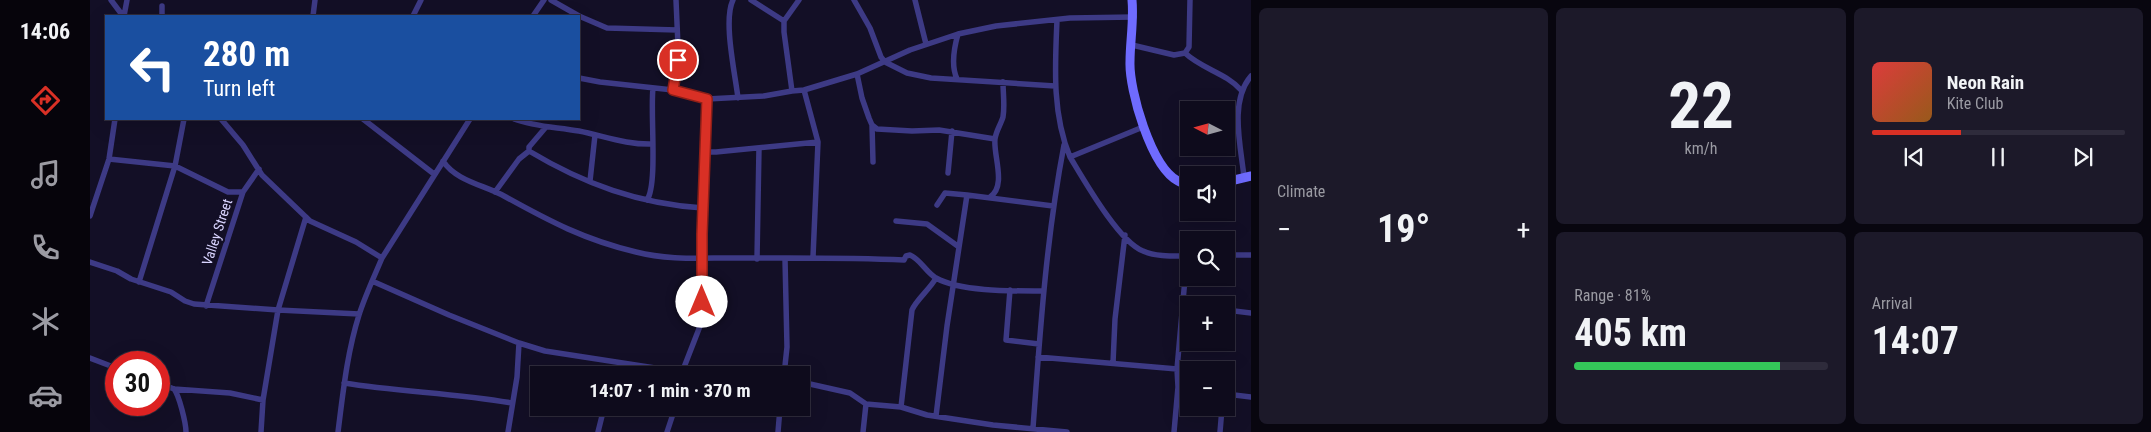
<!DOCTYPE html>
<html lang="en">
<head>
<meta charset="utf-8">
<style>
  :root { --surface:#0e0b1c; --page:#1c1929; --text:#f1f3f6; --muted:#9b9ba3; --line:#2e2b3b; --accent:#d93025 }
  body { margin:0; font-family:"Roboto Condensed",sans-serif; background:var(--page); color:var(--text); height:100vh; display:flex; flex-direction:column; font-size:19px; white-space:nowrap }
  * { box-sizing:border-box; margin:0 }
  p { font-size:16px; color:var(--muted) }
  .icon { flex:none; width:28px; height:28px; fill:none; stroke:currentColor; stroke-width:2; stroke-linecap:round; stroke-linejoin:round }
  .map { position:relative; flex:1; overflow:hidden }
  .drawer { display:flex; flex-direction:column; gap:8px; padding:8px; background:#08060f; width:900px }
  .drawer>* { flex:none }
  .banner { position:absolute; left:15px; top:15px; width:475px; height:105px; border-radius:0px; box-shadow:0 5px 20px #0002,0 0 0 1px var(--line); background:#1a4fa0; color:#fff; overflow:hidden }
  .needle { width:32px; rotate:276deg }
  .buttons { position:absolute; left:1090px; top:101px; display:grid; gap:10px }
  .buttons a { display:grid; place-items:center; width:55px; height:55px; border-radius:0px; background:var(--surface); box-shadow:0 5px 20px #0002,0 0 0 1px var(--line); font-size:25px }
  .speed { position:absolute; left:15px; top:351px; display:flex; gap:10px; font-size:25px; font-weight:700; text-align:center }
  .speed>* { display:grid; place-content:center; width:65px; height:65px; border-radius:50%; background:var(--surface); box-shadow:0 5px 20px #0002,0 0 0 1px var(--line); line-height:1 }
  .speed .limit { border:8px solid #d22; background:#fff; color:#111 }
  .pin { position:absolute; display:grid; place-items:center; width:42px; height:42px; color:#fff; margin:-21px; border:2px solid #fff; border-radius:50%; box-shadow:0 1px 5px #0007 }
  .me { position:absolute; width:55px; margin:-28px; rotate:0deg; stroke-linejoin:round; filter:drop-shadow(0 0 4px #0008) }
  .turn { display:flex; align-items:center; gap:18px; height:105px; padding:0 15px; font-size:22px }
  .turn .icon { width:65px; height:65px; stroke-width:2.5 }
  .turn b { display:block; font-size:35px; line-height:42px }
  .big { font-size:38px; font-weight:700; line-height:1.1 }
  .drawer .tile { flex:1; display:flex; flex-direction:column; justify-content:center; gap:8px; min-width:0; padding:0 18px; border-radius:8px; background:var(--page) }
  .drawer .dial { align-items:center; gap:0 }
  .dial b { font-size:65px; line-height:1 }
  .song { display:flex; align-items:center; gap:15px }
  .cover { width:60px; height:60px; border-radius:8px; background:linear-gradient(135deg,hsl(0 70% 55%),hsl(30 70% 35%)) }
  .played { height:5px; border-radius:2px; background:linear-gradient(90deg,var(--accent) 35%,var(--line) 35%) }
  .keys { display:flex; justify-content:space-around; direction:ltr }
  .heat { display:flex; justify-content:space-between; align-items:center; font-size:28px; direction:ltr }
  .charge { height:8px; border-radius:4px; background:linear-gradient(90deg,#34c759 81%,var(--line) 0) }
  .drawer .tiles { flex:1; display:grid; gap:8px; grid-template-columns:repeat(3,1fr) }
  .tile:first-child { grid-row:span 2 }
  .trip { position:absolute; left:440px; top:366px; width:280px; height:50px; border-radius:0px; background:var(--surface); box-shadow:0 5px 20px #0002,0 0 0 1px var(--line); font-weight:700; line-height:50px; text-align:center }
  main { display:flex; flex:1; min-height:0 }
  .dock { display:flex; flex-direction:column; width:90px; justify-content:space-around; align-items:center; background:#06040b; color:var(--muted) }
  .dock .icon { width:35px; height:35px }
  .dock .current { color:var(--accent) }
  .dock b { font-size:22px; color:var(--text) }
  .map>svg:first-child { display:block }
</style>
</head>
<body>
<main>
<nav class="dock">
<b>14:06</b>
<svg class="icon current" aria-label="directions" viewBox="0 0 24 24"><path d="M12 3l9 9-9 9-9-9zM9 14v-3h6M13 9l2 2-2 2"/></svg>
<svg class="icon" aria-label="music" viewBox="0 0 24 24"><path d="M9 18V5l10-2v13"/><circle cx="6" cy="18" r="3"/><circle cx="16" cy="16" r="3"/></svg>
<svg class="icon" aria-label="phone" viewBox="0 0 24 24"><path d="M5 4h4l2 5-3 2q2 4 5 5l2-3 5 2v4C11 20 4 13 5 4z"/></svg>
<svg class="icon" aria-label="climate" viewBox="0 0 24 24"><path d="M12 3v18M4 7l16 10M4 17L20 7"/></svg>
<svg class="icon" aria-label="car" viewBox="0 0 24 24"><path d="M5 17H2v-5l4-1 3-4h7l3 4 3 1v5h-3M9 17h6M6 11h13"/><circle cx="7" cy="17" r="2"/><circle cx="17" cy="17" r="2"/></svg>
</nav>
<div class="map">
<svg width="1161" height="432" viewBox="0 0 1161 432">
  <rect width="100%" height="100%" fill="#130f26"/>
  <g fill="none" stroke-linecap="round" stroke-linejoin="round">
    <path stroke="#3d3a85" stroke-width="5.5" d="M 21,0 L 33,16
      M 461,0 L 489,16
      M 643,0 C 633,20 645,73 648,98
      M 661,0 L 694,21
      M 764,0 L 780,28 L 791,57 L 795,62 L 817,73 L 841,78 L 965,86
      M 825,0 L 836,44
      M 72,6 L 72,16
      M 34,16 L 37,0
      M 223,16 L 225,0
      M 323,16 L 331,0
      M 443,16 L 454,0
      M 489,16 L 517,28 L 587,30
      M 967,20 C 965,66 962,114 980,157 C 994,180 1029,242 1053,251 C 1066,257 1084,256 1099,256
      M 1042,45 L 1084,55 L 1095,53 L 1099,47 L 1100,0
      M 1095,53 C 1112,69 1136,73 1151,90
      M 767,74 L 772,98 L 779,118 L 782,125 L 787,129 L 822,131 L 849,130 L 905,139
      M 489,78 L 510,82 L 583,90 L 617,99 L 674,96 L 702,91 L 714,90 L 767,74 L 820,50 L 868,34 L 906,26 L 980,18 L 1044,17
      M 867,79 C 861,66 864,48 868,34
      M 583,90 L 588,46 L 586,0
      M 714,90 L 728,142 L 723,257
      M 702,91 L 694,32 L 694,21 L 709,0
      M 131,119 L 153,145 L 172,175 L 220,221 L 266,242 L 292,258
      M 273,119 L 344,174
      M 424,119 C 445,127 467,127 489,131 C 514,136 537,145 563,144
      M 782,125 L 783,162
      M 456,127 L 439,147 L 439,151 C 494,184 549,204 613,208
      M 614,152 L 626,152 L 728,142
      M 980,157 L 1053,127
      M 19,159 L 85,166 L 138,192 L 153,192
      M 353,161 C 366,181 394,185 414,196 C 459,221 495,240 546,252 C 577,260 608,258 640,258 C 698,258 756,257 814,260 L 816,256 L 820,255 C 830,259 836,272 846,278 C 871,292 924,291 953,291
      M 858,173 L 862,131
      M 1154,177 C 1151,147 1139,101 1161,76
      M 500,181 L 505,135
      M 405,192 L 429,159 L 439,151
      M 900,197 C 917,186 903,155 905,139 C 906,131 911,124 913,117 C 915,106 913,93 913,82
      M 557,200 C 568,184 560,112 563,88
      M 847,205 L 855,193 L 877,195
      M 0,216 L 19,159 L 25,119
      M 806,221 L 837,224 L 869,247
      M 1136,255 L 1161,255
      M 667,259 L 669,148
      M 0,262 L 27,271 L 41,279 L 81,292 L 95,301 L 104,304 L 188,310 L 269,314
      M 282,281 L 359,315 L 429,343 L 455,351 L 591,372
      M 49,282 L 85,166 L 94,119
      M 920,290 L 916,340 L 949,344
      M 116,306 L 153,192 L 169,169
      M 1136,310 L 1161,313
      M 948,357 L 1087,369
      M 0,358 L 26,368
      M 1023,363 L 1025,319 L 1035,235
      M 593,369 L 677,375
      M 522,375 L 525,362
      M 591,375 L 612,321 L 612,234 L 617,99
      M 694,375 L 697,347 L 695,259
      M 711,382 L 760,393 L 776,404 L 773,432
      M 69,383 L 84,389 L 140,393 L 173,400
      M 254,383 C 310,392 366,393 422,403
      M 1088,387 L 1099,388
      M 84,389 C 89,395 96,423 96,432
      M 1136,394 L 1161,397
      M 776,404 L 811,407 L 837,415 L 903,425 L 977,432
      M 811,407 L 822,310 C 826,300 840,289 846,278
      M 846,416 L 857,326 L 877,195 L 963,206
      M 943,428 C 950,333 956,239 974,145
      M 171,432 L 173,400 L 188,310 L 216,217
      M 248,432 C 253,393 257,353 269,315 C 275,296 284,277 292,258 L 380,119
      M 418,432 L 427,377 L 429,343
      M 508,432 L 514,408
      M 577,432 L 585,408
      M 688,432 L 690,408
      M 1084,432 L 1088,387 L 1087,369 L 1097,256
      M 1130,432 L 1132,408"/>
    <path stroke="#6f6bff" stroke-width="9" d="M 1042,0 C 1044,21 1040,41 1040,62 C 1039,90 1061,167 1088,181 C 1091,183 1095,183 1099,185
      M 1136,182 L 1161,176"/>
  </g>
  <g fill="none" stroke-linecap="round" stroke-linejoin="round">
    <defs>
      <path id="route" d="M 588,60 L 583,90 L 617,99 L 612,234 L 612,302"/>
    </defs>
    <use href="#route" stroke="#8d1f18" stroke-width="12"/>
    <use href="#route" stroke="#d93025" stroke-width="9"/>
  </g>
  <g text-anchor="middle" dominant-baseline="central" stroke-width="4.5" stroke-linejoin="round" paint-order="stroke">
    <g font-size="14" fill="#d9d4ff" stroke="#130f26">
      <text transform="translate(127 232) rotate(-72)">Valley Street</text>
    </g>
  </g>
</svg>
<div class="buttons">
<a><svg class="needle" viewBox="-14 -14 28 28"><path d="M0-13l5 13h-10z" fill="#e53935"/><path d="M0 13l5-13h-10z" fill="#9b9ba3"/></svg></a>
<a><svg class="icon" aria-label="sound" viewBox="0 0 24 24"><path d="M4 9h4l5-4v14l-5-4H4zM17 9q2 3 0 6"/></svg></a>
<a><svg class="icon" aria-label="search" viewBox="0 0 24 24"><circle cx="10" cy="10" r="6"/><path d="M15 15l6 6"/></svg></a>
<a>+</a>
<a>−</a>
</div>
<div class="speed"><div class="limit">30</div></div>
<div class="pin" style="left:588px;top:60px;background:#d93025"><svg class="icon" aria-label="arrive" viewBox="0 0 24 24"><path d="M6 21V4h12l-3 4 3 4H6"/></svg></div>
<svg class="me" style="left:612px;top:302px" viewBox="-20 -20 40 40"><circle r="19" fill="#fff"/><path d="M0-13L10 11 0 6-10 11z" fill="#d93025"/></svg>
<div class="trip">14:07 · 1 min · 370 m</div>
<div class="banner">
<div class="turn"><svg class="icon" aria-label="left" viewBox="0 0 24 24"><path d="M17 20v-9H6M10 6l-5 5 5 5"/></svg><div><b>280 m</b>Turn left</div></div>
</div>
</div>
<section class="drawer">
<div class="tiles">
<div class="tile"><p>Climate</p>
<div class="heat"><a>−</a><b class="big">19°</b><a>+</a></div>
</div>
<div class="tile dial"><b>22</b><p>km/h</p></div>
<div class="tile">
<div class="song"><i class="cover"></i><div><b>Neon Rain</b><p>Kite Club</p></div></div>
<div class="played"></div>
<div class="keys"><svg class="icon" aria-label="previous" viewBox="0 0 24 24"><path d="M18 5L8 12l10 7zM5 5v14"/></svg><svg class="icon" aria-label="pause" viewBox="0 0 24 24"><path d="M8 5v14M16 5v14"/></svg><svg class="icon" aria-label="next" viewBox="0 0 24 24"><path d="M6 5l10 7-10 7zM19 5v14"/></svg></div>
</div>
<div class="tile"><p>Range · 81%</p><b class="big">405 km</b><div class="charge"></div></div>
<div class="tile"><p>Arrival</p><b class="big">14:07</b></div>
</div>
</section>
</main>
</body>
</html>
